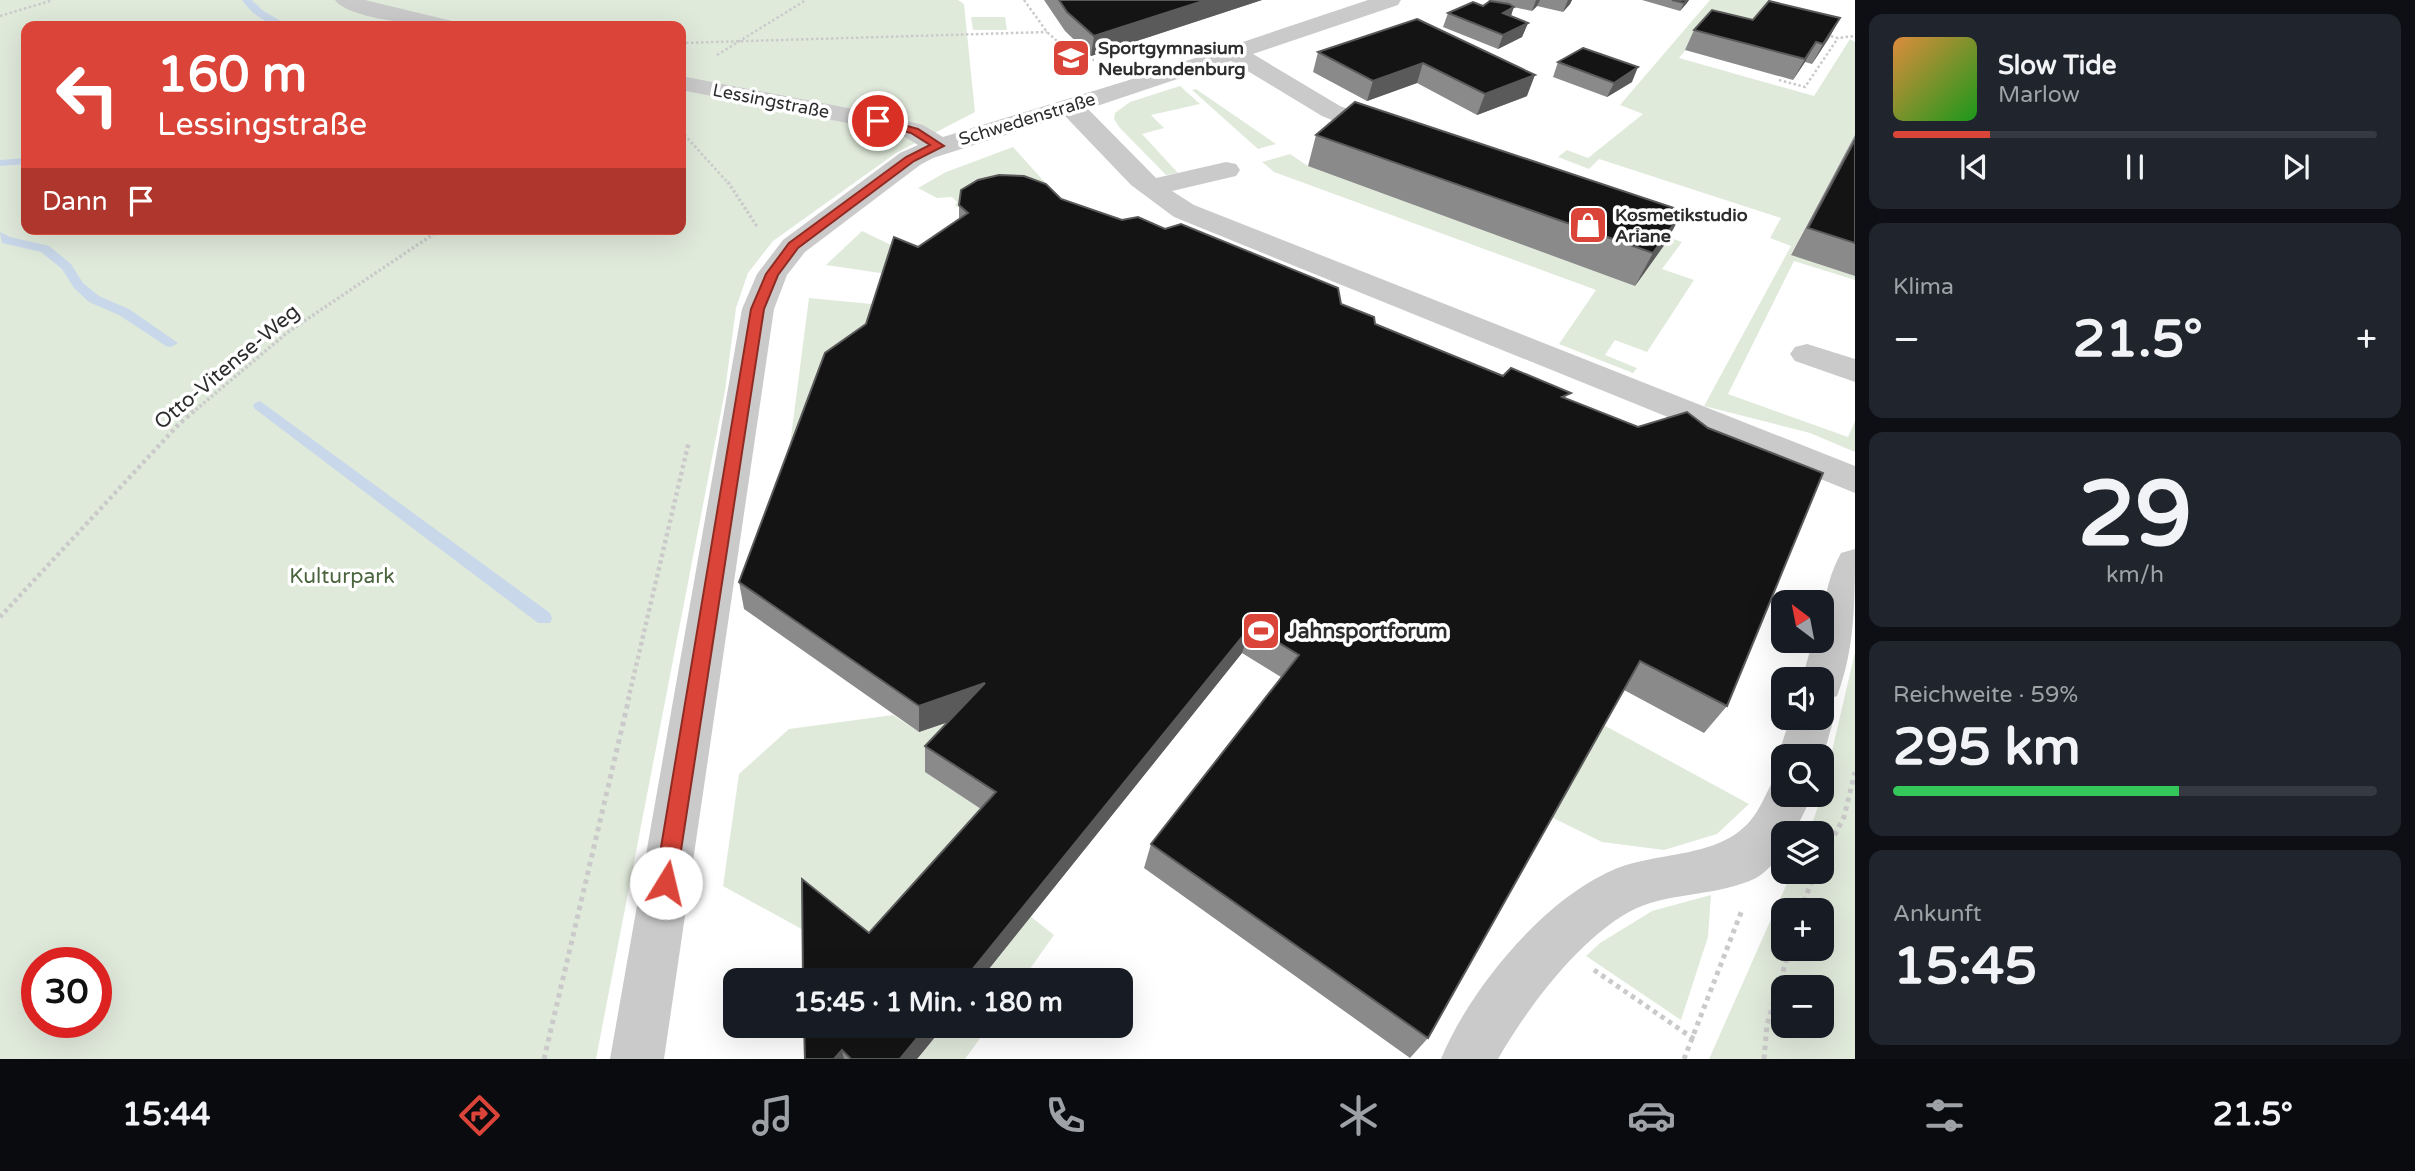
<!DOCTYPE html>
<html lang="de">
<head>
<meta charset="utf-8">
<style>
  :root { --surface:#171b24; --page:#20242c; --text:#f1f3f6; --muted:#9ea1a6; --line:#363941; --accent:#db4438 }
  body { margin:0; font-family:"Varela Round",sans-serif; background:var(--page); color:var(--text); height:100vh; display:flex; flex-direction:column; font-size:26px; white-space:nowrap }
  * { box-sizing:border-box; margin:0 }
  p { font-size:23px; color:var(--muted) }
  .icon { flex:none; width:38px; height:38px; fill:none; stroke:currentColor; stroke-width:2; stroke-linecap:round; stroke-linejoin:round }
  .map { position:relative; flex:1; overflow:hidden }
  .side { display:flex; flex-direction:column; gap:14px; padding:14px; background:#0d0f14; width:560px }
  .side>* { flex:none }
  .hud { position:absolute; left:21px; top:21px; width:665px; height:214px; border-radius:14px; box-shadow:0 7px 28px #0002; background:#db4438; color:#fff; overflow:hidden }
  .needle { width:46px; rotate:328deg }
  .buttons { position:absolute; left:1771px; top:590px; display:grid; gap:14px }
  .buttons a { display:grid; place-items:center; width:63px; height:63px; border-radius:14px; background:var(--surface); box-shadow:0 7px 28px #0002; font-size:35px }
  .speed { position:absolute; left:21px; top:947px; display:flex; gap:14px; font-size:35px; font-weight:700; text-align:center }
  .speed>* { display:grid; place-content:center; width:91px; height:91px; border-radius:50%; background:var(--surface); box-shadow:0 7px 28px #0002; line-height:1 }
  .speed .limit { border:10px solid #d22; background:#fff; color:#111 }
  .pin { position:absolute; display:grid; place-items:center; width:60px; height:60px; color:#fff; margin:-30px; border:4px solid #fff; border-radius:50%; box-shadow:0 2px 7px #0007 }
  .me { position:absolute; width:77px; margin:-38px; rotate:9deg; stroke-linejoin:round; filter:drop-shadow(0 0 5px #0008) }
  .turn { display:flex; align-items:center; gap:24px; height:147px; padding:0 21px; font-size:32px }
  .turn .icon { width:91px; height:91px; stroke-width:2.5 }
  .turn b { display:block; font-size:49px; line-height:60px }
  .then { display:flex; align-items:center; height:66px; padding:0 21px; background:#0003; gap:14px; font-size:26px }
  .big { font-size:52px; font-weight:700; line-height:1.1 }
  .side .tile { flex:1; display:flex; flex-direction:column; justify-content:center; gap:10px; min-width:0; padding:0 24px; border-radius:14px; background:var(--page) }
  .side .dial { align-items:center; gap:0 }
  .dial b { font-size:91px; line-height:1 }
  .song { display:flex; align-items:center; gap:21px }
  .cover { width:84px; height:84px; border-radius:10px; background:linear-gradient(135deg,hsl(30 70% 55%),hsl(120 70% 35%)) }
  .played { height:7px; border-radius:4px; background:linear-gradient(90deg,var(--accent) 20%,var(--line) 20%) }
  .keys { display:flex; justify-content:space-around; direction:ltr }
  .heat { display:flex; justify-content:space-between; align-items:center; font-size:38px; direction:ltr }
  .charge { height:10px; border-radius:5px; background:linear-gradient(90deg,#34c759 59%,var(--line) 0) }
  .trip { position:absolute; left:723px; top:968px; width:410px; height:70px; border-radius:14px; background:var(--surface); box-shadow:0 7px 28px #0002; font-weight:700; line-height:70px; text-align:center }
  .dock { display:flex; height:112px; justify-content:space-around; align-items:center; background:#090b0e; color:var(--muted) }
  .dock .icon { width:49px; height:49px }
  .dock .selected { color:var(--accent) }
  .dock b { font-size:32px; color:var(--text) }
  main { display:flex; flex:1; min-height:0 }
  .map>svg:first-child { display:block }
</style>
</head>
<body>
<main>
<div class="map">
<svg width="1855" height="1059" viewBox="0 0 1855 1059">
  <rect width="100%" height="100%" fill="#fff"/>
  <path fill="#e0eadb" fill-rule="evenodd" d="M 0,0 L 958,0 L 964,4 L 975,112 L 896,153 L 773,241 L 748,273 L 736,308 L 725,391 L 596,1059 L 0,1059 ZM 26,26 L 681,26 L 681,229 L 26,229 ZM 37,962 L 96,962 L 96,1022 L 37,1022 Z
    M 1710,0 L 1769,0 L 1802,8 L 1788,28 L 1702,30 L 1679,58 L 1814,96 L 1850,39 L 1855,42 L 1855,135 L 1791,254 L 1855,276 L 1855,280 L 1794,261 L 1728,394 L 1848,437 L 1855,421 L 1855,452 L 1810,433 L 1704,406 L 1791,246 L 1770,238 L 1781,218 L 1599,159 L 1589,169 L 1558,157 L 1567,150 L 1588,158 L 1643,114 L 1620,105 Z
    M 971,17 L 1005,17 L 1007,30 L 973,30 Z
    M 1180,86 L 1200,104 L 1151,115 L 1164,128 L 1142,134 L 1178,173 L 1166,175 L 1119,127 L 1114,119 L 1115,113 L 1130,102 Z
    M 1196,89 L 1276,144 L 1258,149 L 1192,90 Z
    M 1013,147 L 1049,187 L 961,208 L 955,206 L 957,202 L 952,197 L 937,198 L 918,188 L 946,172 Z
    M 1290,154 L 1308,166 L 1583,208 L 1682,242 L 1662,269 L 1694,280 L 1647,352 L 1615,340 L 1605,355 L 1637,368 L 1633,373 L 1559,344 L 1596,290 L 1274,172 L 1262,162 Z
    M 862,231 L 914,256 L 887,274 L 826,265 Z
    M 809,298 L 882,305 L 782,506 Z
    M 1855,652 L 1855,1059 L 1709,1059 L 1792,872 L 1822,872 L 1822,833 L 1809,833 L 1822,794 ZM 1783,910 L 1822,910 L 1822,948 L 1783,948 ZM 1822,987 L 1822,1026 L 1783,1026 L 1783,987 Z
    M 984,710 L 994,817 L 871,955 L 807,932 L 723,886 L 739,774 L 789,729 L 893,715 L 919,732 Z
    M 1600,723 L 1749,804 L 1717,834 L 1664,850 L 1602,842 L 1547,815 Z
    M 1711,895 L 1708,937 L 1681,1020 L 1586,956 L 1600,943 L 1652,911 Z
    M 1030,916 L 1054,935 L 1022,980 L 980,980 Z
    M 943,1026 L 989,1026 L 965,1059 L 917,1059 Z"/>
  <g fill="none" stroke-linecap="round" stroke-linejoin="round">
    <path fill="#c8d7e9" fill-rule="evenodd" d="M 242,0 L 252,0 L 262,10 L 289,26 C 270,27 253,16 242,0 Z
      M 26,158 L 26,164 L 0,166 L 0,160 Z
      M 0,232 L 10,237 L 49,246 L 71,264 L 83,283 L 99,296 L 129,309 L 178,343 L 171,347 L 166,346 L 119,315 L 89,302 L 74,288 L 62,269 L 41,252 L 2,243 Z
      M 260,401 L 550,613 L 552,618 L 550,623 L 538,623 L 255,409 L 253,406 L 255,403 Z"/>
    <path stroke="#cacaca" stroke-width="2.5" stroke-dasharray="2.5 2.5" stroke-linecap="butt" d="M 1024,0 L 1047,32 L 1076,58 L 1094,60
      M 0,16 L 53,0
      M 1826,35 L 1838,38 L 1855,36
      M 681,43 L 1047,32
      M 717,55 L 806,0
      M 1779,80 L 1805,87 L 1838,38
      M 681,131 L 729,184"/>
    <path stroke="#cacaca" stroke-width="3.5" stroke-dasharray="2.5 2.5" stroke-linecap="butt" d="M 728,182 L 758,228
      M 192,413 L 288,332 L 441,229"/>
    <path stroke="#cacaca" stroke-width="4.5" stroke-dasharray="3.5 3.5" stroke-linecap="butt" d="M 0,617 L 179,424 L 194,411
      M 628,700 L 689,441"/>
    <path stroke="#cacaca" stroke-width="5" stroke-dasharray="4.5 4.5" stroke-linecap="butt" d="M 1822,859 L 1844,817 L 1855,772
      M 1801,910 L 1815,872
      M 1594,970 L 1694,1039
      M 544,1059 L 629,698
      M 1684,1059 L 1742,910
      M 1764,1059 L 1767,1025 L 1790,948"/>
    <path fill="#cacaca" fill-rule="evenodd" d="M 335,0 L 365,0 L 452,21 L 456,26 C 432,27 349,20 335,0 Z
      M 1368,0 L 1401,0 L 1398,5 L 1253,54 L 1340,106 L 1399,128 L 1403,134 L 1399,140 L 1390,142 L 1381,140 L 1322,116 L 1231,61 L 1088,109 L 1156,178 L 1226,162 L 1236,164 L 1240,170 L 1236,176 L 1172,191 L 1194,205 L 1855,466 L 1855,493 L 1174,217 L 1131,185 L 1065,116 L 933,158 L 920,165 L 805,252 L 787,275 L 774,309 L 664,1059 L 610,1059 L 742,309 L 757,274 L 783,240 L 900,153 L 918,145 L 905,137 L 877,129 L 681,90 L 681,76 L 879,114 L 923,125 L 943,137 L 1126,81 Z
      M 1807,344 L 1855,359 L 1855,382 L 1795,361 L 1790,354 L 1795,347 Z
      M 1855,549 C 1855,599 1855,650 1837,696 L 1822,701 L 1822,679 L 1802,679 L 1813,640 L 1822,640 C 1822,610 1826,580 1841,553 Z
      M 1822,703 L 1828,705 L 1834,718 L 1822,760 L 1822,756 L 1783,756 L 1783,766 L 1778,756 L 1790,718 L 1822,718 Z
      M 1783,776 L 1783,794 L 1813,794 L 1794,833 L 1783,833 L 1783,853 C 1775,861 1766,873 1756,878 C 1719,896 1674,892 1637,908 C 1583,933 1527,1008 1498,1059 L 1441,1059 C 1469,990 1543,900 1613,870 C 1656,851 1718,859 1750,821 C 1760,810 1766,793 1774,779 Z"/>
  </g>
  <path fill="#8a8a8a" d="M 1044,0 L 1262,0 L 1091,56 L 1065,31 Z
    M 1488,0 L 1572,0 L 1570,4 L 1563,12 L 1537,6 L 1532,11 L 1513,7 L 1511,17 L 1528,23 L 1522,37 L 1498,49 L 1443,27 L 1448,13 L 1483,6 L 1490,1 Z
    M 1642,0 L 1689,0 L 1680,11 Z
    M 1840,18 L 1829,38 L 1812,64 L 1805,62 L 1793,80 L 1685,50 L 1694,30 L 1753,20 Z
    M 1417,19 L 1527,96 L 1477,115 L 1417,83 L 1367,101 L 1313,72 L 1318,52 Z
    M 1558,62 L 1632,82 L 1607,97 L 1553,77 Z
    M 1316,135 L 1683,211 L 1665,244 L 1635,286 L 1308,166 Z
    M 1855,135 L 1855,276 L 1791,255 Z
    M 1061,199 L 1341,304 L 1375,324 L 1503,376 L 1568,399 L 1727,706 L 1704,733 L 1624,690 L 1428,1038 L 1410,1058 L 1144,868 L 1151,844 L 1281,677 L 1242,653 L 980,980 L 803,980 L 869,933 L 981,809 L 925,772 L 925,746 L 948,722 L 919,732 L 744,609 L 739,582 L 866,324 L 918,247 L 959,219 L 959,205 Z
    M 804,1026 L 944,1026 L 917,1059 L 805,1059 Z"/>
  <path fill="#5a5a5a" d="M 1206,0 L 1262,0 L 1091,56 L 1094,36 Z
    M 1536,0 L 1540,0 L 1537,6 L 1532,11 Z
    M 1568,0 L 1572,0 L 1570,4 L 1563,12 Z
    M 1687,0 L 1689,0 L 1687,3 L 1680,11 L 1684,3 Z
    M 1514,7 L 1509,21 L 1503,13 Z
    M 1840,18 L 1829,38 L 1812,64 L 1823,44 Z
    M 1528,23 L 1522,37 L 1498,49 L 1503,35 Z
    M 1816,42 L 1805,62 L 1793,80 L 1805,59 Z
    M 1423,63 L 1417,83 L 1367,101 L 1373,81 Z
    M 1638,67 L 1632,82 L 1607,97 L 1614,83 Z
    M 1535,75 L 1527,96 L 1477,115 L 1485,94 Z
    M 1683,211 L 1665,244 L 1635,286 L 1653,253 Z
    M 1251,626 L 1242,653 L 980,980 L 964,980 Z
    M 985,683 L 984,710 L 919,732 L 919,706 Z
    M 927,1026 L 944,1026 L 917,1059 L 900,1059 Z
    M 842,1050 L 844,1059 L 834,1059 Z"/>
  <path fill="#141414" stroke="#5a5a5a" stroke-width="2" d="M 1059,0 L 1206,0 L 1094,36 L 1067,12 Z
    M 1672,0 L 1687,0 L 1684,3 Z
    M 1490,1 L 1509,4 L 1514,7 L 1503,13 L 1528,23 L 1503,35 L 1448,13 L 1473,2 L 1483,6 Z
    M 1769,1 L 1840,18 L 1823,44 L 1816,42 L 1805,59 L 1694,30 L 1712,10 L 1753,20 Z
    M 1417,19 L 1535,75 L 1485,94 L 1423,63 L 1373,81 L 1318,52 Z
    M 1583,48 L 1638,67 L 1614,83 L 1558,62 Z
    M 1355,102 L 1683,211 L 1653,253 L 1316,135 Z
    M 1855,140 L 1855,243 L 1808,228 Z
    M 999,175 L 1024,176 L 1046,184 L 1061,199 L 1122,220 L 1138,217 L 1165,229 L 1181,224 L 1338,288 L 1341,304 L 1374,317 L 1375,324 L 1503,376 L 1511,368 L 1571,393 L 1562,397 L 1638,427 L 1687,412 L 1708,428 L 1823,473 L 1727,706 L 1640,661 L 1428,1038 L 1151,844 L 1299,655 L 1251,626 L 964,980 L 803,980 L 802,879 L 869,933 L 996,792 L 925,746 L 985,683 L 919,706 L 739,582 L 825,353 L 866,324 L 894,237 L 918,247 L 968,213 L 959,205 L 961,190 L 978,180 Z
    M 804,1026 L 927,1026 L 900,1059 L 851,1059 L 842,1050 L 834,1059 L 805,1059 Z"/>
  <path fill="#db4438" stroke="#8e2c24" stroke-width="2" d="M 878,118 L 918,129 L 944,146 L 914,161 L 798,248 L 778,275 L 764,309 L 676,883 L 673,889 L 666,892 L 658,889 L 655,883 L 751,309 L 766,274 L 789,243 L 906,157 L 930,145 L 911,133 L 875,124 L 873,121 Z"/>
  <defs>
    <symbol id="school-square" viewBox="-11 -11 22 22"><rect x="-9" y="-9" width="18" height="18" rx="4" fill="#db4438" stroke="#fff"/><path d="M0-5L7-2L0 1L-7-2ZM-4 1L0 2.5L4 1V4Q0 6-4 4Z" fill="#fff"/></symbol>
    <symbol id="shop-square" viewBox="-11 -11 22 22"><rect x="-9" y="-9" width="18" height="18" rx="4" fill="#db4438" stroke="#fff"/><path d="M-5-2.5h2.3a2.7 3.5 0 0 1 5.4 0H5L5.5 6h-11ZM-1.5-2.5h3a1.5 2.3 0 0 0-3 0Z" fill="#fff"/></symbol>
    <symbol id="stadium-square" viewBox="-11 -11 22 22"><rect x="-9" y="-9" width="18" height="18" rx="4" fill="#db4438" stroke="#fff"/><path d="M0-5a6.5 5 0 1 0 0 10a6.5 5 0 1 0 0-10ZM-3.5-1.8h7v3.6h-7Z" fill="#fff"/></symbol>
  </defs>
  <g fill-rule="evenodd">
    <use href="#school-square" x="1049" y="36" width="44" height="44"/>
    <use href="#shop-square" x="1566" y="203" width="44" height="44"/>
    <use href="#stadium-square" x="1239" y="609" width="44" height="44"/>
  </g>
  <g text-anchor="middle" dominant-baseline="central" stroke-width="7" stroke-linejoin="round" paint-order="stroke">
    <g font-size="18" font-weight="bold" fill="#2d2d2d" stroke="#fff" text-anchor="start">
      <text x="1098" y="48">Sportgymnasium<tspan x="1098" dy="21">Neubrandenburg</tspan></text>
      <text x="1615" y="215">Kosmetikstudio<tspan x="1615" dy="21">Ariane</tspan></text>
    </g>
    <g font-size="18" fill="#2d2d2d" stroke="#fff">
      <text transform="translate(771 101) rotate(11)">Lessingstraße</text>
      <text transform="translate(1027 119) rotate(-17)">Schwedenstraße</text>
    </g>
    <g font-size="21" fill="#2d2d2d" stroke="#fff">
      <text transform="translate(227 367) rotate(-40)">Otto-Vitense-Weg</text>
    </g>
    <g font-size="21" fill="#4a653d" stroke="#fff">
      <text x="342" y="576">Kulturpark</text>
    </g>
    <g font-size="21" font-weight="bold" fill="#2d2d2d" stroke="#fff" text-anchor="start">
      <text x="1288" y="631">Jahnsportforum</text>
    </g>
  </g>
</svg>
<div class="buttons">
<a><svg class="needle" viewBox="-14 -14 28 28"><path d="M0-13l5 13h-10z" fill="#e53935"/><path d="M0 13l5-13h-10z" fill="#9ea1a6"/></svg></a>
<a><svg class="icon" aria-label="sound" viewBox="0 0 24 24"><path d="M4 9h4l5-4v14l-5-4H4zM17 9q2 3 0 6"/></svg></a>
<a><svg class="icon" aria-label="search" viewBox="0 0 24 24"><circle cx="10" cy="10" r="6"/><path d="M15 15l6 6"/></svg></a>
<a><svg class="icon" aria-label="layers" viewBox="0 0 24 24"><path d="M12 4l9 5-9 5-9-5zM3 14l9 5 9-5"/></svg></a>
<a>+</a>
<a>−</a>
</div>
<div class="speed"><div class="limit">30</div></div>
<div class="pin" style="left:878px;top:121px;background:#d93025"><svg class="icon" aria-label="arrive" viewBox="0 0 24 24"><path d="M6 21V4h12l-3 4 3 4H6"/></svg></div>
<svg class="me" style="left:666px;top:883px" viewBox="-20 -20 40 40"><circle r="19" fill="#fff"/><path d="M0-13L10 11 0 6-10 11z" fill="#db4438"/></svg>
<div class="trip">15:45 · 1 Min. · 180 m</div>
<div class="hud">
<div class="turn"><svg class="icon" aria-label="left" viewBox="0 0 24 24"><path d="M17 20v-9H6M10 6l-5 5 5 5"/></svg><div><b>160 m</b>Lessingstraße</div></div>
<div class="then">Dann<svg class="icon" aria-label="arrive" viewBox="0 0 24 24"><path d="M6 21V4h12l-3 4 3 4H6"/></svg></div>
</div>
</div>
<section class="side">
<div class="tile">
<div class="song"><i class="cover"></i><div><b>Slow Tide</b><p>Marlow</p></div></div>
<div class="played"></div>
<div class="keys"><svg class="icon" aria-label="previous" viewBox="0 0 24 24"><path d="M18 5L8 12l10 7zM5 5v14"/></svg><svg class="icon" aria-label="pause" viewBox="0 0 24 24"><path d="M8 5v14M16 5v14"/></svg><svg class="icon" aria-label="next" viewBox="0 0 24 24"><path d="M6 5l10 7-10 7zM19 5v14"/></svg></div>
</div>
<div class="tile"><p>Klima</p>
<div class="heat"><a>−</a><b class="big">21.5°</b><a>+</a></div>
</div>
<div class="tile dial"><b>29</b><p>km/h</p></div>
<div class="tile"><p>Reichweite · 59%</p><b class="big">295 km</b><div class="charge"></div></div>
<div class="tile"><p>Ankunft</p><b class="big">15:45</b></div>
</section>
</main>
<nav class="dock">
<b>15:44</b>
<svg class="icon selected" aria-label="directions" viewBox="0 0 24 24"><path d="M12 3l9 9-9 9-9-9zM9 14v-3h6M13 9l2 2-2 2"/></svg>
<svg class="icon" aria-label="music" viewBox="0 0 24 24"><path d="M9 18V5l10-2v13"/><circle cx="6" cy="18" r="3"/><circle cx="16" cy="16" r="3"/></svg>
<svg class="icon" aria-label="phone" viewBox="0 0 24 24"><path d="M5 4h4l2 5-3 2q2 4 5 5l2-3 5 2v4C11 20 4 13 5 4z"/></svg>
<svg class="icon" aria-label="climate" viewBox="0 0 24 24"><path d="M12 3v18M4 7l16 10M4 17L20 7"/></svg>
<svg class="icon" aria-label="car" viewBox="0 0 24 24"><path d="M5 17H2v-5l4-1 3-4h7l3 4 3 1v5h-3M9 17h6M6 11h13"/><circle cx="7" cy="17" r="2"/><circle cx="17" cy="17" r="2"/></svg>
<svg class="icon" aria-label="filters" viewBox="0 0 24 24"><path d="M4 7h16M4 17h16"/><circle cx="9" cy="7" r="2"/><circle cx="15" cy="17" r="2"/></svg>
<b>21.5°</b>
</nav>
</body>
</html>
